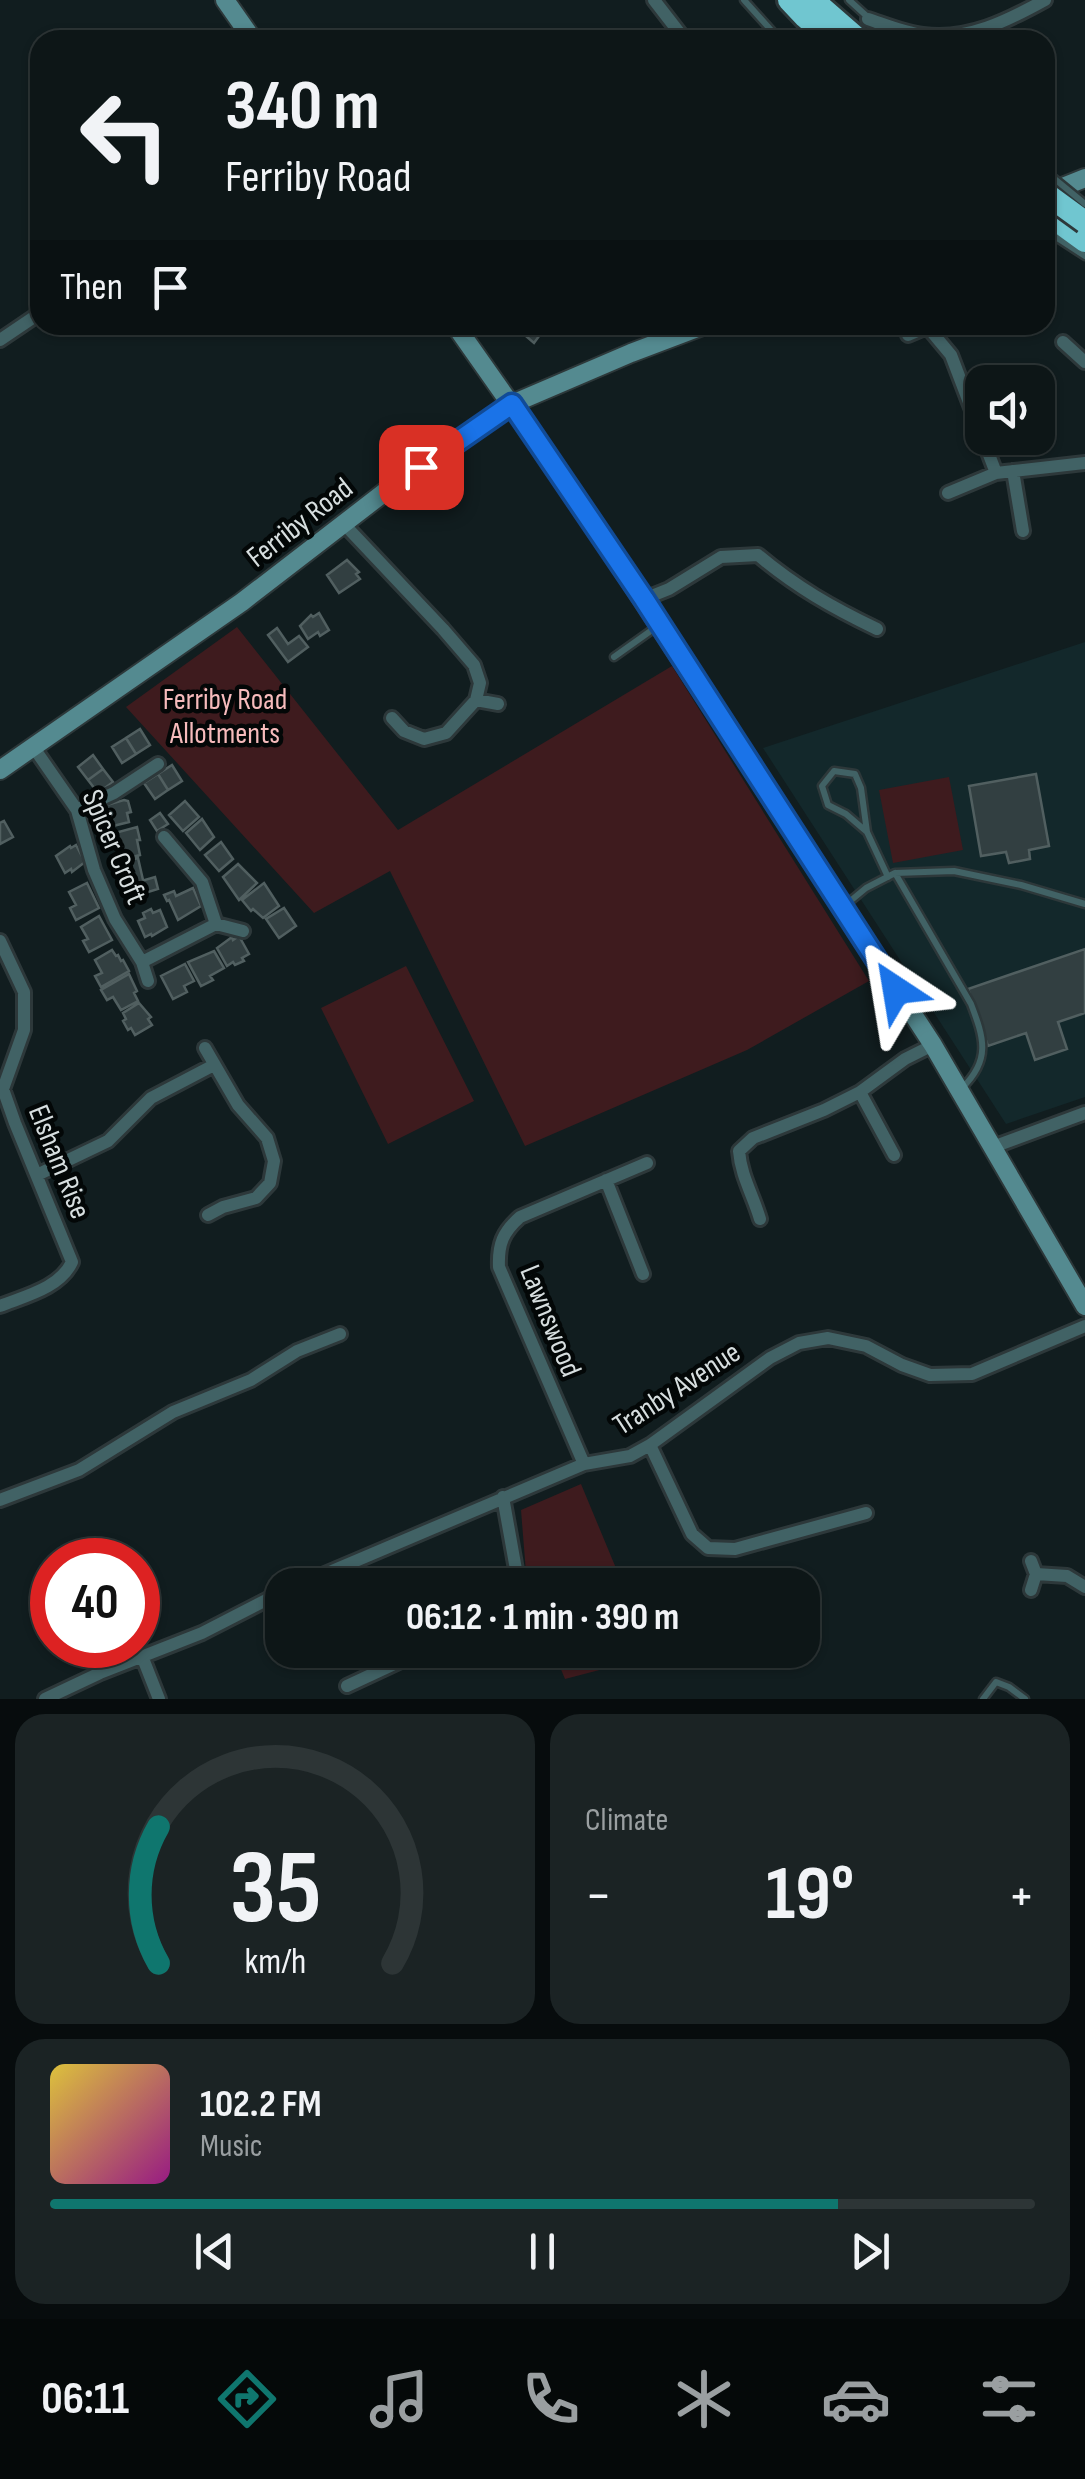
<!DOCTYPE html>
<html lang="en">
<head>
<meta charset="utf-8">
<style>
  :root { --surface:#0d1617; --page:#1b2324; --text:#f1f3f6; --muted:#9a9fa1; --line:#2d3536; --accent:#0f766e }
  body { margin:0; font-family:"Sofia Sans Condensed",sans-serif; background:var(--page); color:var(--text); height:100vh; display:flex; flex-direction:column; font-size:38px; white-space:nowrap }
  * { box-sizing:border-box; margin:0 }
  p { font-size:32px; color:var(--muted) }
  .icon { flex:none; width:55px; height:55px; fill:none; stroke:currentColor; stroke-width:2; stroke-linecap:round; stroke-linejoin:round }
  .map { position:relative; height:1699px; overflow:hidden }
  .sheet { display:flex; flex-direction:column; gap:15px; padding:15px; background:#070c0d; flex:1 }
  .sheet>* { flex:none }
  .hud { position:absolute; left:30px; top:30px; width:1025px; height:305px; border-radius:30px; box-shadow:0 2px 8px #0004,0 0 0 2px var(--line); background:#0d1617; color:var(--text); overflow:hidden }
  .fabs { position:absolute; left:965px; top:365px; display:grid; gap:20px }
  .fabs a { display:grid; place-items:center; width:90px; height:90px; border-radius:20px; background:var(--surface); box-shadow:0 2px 8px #0004,0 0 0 2px var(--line); font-size:50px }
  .speed { position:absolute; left:30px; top:1538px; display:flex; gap:20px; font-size:50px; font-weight:700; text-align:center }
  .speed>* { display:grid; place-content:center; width:130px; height:130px; border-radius:50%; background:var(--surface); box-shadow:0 2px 8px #0004,0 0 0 2px var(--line); line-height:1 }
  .speed .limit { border:15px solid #d22; background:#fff; color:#111 }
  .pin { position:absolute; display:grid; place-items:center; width:85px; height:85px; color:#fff; margin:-42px; border-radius:20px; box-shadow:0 5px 15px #0006 }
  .me { position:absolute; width:110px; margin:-55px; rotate:327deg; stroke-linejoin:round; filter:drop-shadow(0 0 8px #0008) }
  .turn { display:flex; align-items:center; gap:35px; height:210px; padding:0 30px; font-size:45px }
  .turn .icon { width:130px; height:130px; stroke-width:2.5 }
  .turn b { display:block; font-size:70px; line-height:85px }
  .then { display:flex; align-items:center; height:95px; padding:0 30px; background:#0003; gap:20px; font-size:38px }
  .big { font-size:75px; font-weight:700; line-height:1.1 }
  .sheet .tile { flex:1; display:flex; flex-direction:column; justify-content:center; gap:15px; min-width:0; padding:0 35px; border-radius:30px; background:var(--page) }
  .sheet .dial { align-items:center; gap:0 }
  .dial svg { height:260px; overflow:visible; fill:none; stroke:var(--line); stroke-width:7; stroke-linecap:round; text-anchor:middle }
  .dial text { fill:var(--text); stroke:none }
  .song { display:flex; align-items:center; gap:30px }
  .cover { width:120px; height:120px; border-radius:15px; background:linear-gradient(135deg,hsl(50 70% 55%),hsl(310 70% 35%)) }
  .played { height:10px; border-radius:5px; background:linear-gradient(90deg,var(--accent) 80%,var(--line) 80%) }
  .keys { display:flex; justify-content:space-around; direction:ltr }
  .heat { display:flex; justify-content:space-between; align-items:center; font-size:55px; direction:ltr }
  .sheet .tiles { flex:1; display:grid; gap:15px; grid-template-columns:1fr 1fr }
  .tile:last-child { grid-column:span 2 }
  .trip { position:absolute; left:265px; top:1568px; width:555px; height:100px; border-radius:30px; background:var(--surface); box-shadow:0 2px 8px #0004,0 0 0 2px var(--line); font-weight:700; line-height:100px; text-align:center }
  .dock { display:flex; height:160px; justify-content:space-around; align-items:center; background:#050909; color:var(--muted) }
  .dock .icon { width:70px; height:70px }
  .dock .on { color:var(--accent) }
  .dock b { font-size:45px; color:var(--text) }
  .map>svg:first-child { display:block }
</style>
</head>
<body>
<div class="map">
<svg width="1085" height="1699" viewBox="0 0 1085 1699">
  <rect width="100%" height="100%" fill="#111d1f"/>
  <path fill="#13282b" d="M 1085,642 L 1085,1097 L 1006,1124 L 763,748 Z"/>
  <path fill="#3e1b1e" d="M 237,627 L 398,830 L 672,666 L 869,981 L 747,1050 L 525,1146 L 390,871 L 314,913 L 126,707 Z
    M 949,777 L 963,850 L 893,863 L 879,790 Z
    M 406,966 L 474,1101 L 388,1144 L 321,1008 Z
    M 581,1484 L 623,1585 L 527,1585 L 521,1510 Z
    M 553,1650 L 650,1650 L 653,1656 L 565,1679 Z"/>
  <path fill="#323f41" stroke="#515f60" stroke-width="2.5" d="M 513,325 L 542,325 L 545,328 L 534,343 Z
    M 347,560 L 359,572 L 356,574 L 360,579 L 339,593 L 327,575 Z
    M 319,613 L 329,630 L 320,636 L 318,632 L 308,639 L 300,626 L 311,615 L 313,617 Z
    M 277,628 L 288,644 L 299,636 L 308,647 L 288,662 L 268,635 Z
    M 140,729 L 150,745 L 136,754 L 126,738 Z
    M 126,738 L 136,754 L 122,763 L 112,747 Z
    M 93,755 L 103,769 L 88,780 L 78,767 Z
    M 172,765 L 182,781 L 168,790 L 158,774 Z
    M 103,769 L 113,782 L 98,793 L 88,780 Z
    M 158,774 L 168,790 L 155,799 L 144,783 Z
    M 1036,774 L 1049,846 L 1029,850 L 1030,859 L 1009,863 L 1006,852 L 981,856 L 969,786 Z
    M 124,800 L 128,801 L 131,812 L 127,813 L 129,822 L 109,827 L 103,806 Z
    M 185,801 L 199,817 L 183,831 L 169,815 Z
    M 160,813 L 168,824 L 157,831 L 150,820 Z
    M 202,819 L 214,837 L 200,850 L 186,833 Z
    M 4,821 L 13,837 L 0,844 L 0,823 Z
    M 137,827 L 140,840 L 137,840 L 140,855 L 121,860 L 111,834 Z
    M 221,842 L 233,859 L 219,871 L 205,855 Z
    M 76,845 L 85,862 L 72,872 L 71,869 L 65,873 L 56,856 L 70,846 L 71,848 Z
    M 138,858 L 143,880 L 124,884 L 119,863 Z
    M 238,864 L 257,883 L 239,900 L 223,877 Z
    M 155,877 L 158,889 L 145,893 L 141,881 Z
    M 87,883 L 99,908 L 76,920 L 70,908 L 76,905 L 69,892 Z
    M 264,883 L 279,906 L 263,918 L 253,909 L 251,911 L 242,900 Z
    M 193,888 L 201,906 L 178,920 L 169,900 L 167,901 L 164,895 L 174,891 L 176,896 Z
    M 284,908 L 296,926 L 279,938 L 266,919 Z
    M 151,909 L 153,913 L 160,910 L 167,927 L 152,936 L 151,934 L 145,937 L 138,921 L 145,918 L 143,913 Z
    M 99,916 L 112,940 L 89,952 L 83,941 L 88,939 L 81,927 Z
    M 239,936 L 249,954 L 242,958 L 244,961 L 235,965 L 233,962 L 227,966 L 217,948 L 232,937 L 233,940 Z
    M 1085,949 L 1085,1013 L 1058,1022 L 1067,1049 L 1035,1060 L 1026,1033 L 988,1046 L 968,989 Z
    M 112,950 L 116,956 L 118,955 L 121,961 L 123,960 L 129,971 L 101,987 L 95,976 L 102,973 L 95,960 Z
    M 214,951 L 224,968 L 210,976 L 213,980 L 201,986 L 188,962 Z
    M 185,964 L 194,981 L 184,986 L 187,992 L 173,999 L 161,976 Z
    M 129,974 L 137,991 L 134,993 L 138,1001 L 121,1010 L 113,997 L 107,1000 L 101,990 Z
    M 139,1003 L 151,1017 L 148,1019 L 152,1025 L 135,1035 L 131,1028 L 128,1030 L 123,1021 L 126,1019 L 123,1013 Z"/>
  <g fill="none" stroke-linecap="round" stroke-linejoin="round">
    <defs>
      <path id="lane" d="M 744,0 L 779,39
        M 849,0 L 893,40
        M 1045,230 L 1085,256
        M 653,325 L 659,341
        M 614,657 L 659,625
        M 867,832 L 846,814 L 828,805 L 822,786 L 834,771 L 855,774 L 861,788 L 867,832 L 888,877
        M 895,873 L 971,1004 C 984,1038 991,1060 962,1088
        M 843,907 L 866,888 L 895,873 L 954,871 L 1021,885 L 1085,904
        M 983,1699 L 996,1682 L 1009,1687 L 1025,1699"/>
      <path id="street" d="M 654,0 L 685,40
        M 868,19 C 886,25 905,33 923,35 C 968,41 1007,21 1045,0
        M 776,40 L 778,39
        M 926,325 L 951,355 L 996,473 L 1085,463
        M 908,335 L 927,327
        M 0,340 L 40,313
        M 1063,342 L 1085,362
        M 1013,471 L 1023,531
        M 948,493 L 996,473
        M 343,523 L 443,629 L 474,665 L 480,683 L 476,700 L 446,733 L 424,739 L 404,731 L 392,718
        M 644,599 L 669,589 L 721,557 L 758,555 C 796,587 833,608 877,629
        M 476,700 L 498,704
        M 34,748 L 77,810 L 94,870 L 115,919 L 142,962 L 216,924 L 202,882 L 164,837
        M 77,810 L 114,793 L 158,764
        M 216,924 L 243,931
        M 0,941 L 24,992 L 24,1030 L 3,1089 L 15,1123 L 72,1262 C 60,1288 25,1296 0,1306
        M 142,962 L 148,981
        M 205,1048 L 238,1105 L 267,1138 L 274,1161 L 270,1183 L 256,1198 L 223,1207 L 208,1215
        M 860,1092 L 894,1155
        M 993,1147 L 1085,1113
        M 37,1175 L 108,1141 L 151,1098 L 214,1065
        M 606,1180 L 643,1274
        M 760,1219 C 753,1195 741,1176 739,1151 L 753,1138 L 824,1110 L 860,1092 L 905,1059 L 933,1045
        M 650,1445 L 692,1534 L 708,1548 L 735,1549 L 866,1513
        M 584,1464 L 499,1267 C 498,1244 503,1232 520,1217 L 647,1163
        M 503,1497 L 517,1575 L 516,1585
        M 0,1500 L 79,1470 L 173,1412 L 251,1380 L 297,1351 L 340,1334
        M 1031,1561 L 1036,1574 L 1031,1590
        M 1036,1574 L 1067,1576 L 1085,1587
        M 299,1585 L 584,1464 L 630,1456 L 650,1445 L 770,1358 L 799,1343 L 828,1338 L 866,1346 L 902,1365 L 930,1375 L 972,1374 L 1085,1326
        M 142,1656 L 159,1699
        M 347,1686 L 407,1658 L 438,1650
        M 45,1699 L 100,1673 L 202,1633 L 282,1592"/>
      <path id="secondary" d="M 225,0 L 253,40
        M 1045,194 L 1085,178
        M 455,325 L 571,490 L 933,1045 L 1085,1306
        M 0,770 L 242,602 L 390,488 L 512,404 L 631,353 L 705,325"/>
      <path id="highway" d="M 789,0 L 805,17 L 832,40
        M 813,0 L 859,40
        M 1045,212 L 1085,241"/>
    </defs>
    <use href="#lane" stroke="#2d383a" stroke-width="11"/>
    <use href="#street" stroke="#2d383a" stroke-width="18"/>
    <use href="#secondary" stroke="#2d383a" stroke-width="22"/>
    <use href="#highway" stroke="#2d383a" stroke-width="28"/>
    <use href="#lane" stroke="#416265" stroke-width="6"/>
    <use href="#street" stroke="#416265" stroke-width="12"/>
    <use href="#secondary" stroke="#548a90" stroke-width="18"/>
    <use href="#highway" stroke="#70c6d0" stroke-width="22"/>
    <defs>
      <path id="lane-bridge" d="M 1045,171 L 1085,204"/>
      <path id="highway-bridge" d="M 1045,193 L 1085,222"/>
    </defs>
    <use href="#lane-bridge" stroke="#2d383a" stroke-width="11" stroke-linecap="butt"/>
    <use href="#highway-bridge" stroke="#2d383a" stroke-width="28" stroke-linecap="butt"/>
    <use href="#lane-bridge" stroke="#416265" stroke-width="6"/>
    <use href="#highway-bridge" stroke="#70c6d0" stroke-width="22"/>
  </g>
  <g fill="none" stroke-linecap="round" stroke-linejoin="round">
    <defs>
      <path id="route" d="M 421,467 L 512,404 L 644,599 L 896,990"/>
    </defs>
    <use href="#route" stroke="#114b97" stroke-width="25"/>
    <use href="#route" stroke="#1a73e8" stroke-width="18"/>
  </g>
  <g text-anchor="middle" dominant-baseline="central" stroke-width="9" stroke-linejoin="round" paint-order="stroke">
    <g font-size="30" fill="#d7dedf" stroke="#030707">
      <text transform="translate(300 523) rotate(-38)">Ferriby Road</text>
      <text transform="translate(114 847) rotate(67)">Spicer Croft</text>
      <text transform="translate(59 1162) rotate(68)">Elsham Rise</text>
      <text transform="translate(550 1321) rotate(68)">Lawnswood</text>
      <text transform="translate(677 1389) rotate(-33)">Tranby Avenue</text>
    </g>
    <g font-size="30" fill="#f6bbbc" stroke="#030707">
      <text x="225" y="700">Ferriby Road<tspan x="225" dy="34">Allotments</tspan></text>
    </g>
  </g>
</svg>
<div class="fabs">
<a><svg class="icon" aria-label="sound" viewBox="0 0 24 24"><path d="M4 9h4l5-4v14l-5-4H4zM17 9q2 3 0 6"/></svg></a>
</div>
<div class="speed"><div class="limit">40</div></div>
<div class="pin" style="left:421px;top:467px;background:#d93025"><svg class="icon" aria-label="arrive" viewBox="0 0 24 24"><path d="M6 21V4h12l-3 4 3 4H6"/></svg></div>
<svg class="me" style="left:896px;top:990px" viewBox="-20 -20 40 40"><path d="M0-17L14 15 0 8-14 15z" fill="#1a73e8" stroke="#fff" stroke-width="4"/></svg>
<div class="trip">06:12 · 1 min · 390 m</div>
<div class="hud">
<div class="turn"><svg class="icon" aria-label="left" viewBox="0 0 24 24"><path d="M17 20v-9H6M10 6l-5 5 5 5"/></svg><div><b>340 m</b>Ferriby Road</div></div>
<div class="then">Then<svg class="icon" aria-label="arrive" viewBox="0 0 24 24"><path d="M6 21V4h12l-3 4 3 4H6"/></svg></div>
</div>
</div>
<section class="sheet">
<div class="tiles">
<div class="tile dial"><svg viewBox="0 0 100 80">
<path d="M14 69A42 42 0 1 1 86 69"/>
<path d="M14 69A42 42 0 0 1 14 27" stroke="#0f766e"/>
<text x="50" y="56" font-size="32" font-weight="700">35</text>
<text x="50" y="72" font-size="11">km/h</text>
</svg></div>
<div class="tile"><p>Climate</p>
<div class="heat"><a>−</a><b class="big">19°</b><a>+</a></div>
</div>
<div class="tile">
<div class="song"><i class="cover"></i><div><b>102.2 FM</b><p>Music</p></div></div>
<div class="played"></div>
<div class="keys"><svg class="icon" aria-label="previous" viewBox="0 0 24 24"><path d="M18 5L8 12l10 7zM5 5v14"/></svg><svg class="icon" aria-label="pause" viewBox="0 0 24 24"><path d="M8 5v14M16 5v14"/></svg><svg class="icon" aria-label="next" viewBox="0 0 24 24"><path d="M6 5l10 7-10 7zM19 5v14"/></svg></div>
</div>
</div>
</section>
<nav class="dock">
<b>06:11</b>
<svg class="icon on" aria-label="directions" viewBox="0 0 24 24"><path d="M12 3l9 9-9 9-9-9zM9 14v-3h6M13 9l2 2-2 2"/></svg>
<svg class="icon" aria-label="music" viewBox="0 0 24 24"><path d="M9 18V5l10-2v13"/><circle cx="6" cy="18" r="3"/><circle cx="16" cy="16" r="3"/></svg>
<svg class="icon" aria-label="phone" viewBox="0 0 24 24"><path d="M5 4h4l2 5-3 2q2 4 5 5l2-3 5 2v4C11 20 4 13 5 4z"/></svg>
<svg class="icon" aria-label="climate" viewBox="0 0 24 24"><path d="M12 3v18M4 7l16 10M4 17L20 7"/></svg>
<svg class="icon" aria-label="car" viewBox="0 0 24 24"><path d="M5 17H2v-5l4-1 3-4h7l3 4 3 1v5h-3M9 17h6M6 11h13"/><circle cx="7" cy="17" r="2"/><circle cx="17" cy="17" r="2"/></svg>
<svg class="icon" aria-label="filters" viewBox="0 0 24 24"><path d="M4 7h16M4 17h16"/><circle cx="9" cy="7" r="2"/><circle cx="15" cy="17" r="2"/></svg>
</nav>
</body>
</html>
